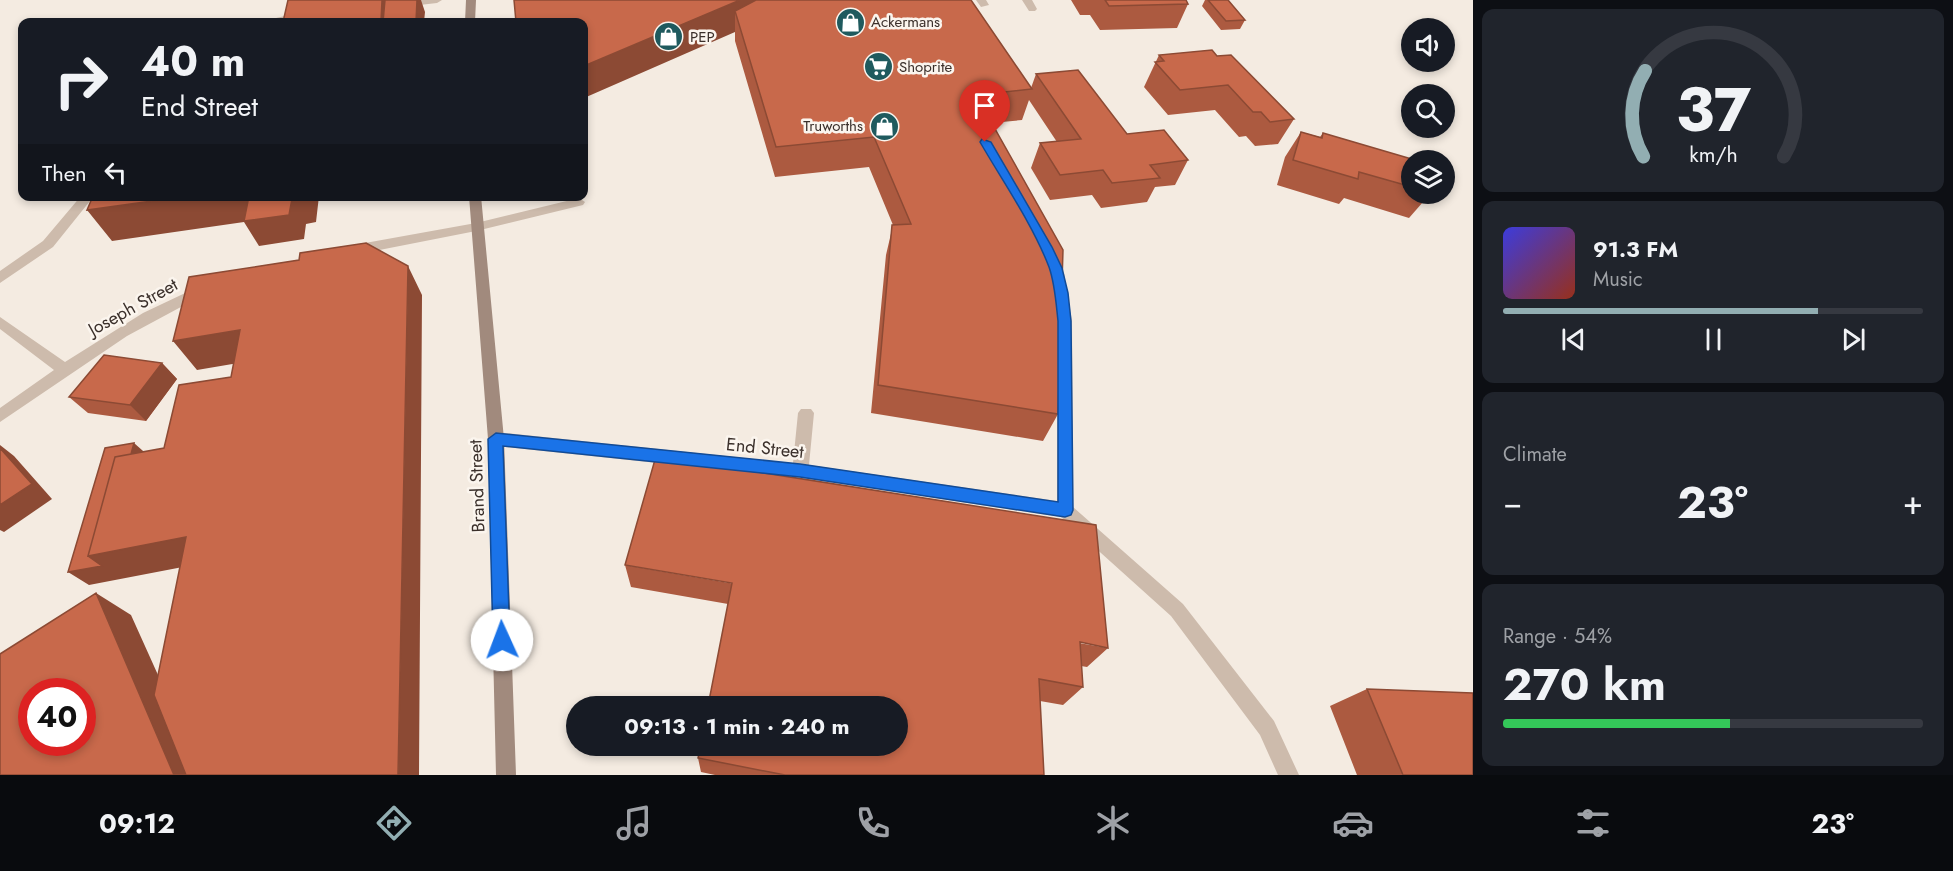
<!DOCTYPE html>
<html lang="en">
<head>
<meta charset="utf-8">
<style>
  :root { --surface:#171b24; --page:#20242c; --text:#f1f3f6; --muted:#9ea1a6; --line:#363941; --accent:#92aeb2 }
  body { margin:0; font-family:Jost,sans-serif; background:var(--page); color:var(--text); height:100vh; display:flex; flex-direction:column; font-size:22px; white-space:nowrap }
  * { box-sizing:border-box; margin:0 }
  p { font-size:20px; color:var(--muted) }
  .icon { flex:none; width:33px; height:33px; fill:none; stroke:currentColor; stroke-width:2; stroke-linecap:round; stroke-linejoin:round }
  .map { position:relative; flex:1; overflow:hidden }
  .details { display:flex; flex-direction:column; gap:9px; padding:9px; background:#0d0f14; width:480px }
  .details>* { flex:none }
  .hud { position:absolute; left:18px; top:18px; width:570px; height:183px; border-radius:12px; box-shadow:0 3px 9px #0003; background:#171b24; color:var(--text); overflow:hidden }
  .buttons { position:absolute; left:1401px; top:18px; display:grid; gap:12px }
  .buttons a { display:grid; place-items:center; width:54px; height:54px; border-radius:50%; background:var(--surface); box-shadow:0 3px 9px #0003; font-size:30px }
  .speed { position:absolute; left:18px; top:678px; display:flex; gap:12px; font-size:30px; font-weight:700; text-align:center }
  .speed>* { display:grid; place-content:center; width:78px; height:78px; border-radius:50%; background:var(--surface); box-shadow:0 3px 9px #0003; line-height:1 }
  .speed .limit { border:9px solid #d22; background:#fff; color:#111 }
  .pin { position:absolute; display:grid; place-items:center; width:51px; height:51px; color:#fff; margin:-62px -26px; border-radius:50% 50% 50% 0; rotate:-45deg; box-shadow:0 0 6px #0007 }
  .pin .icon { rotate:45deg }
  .me { position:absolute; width:66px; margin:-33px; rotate:358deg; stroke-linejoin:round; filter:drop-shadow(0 0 4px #0008) }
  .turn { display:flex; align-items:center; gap:21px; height:126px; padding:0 24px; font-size:27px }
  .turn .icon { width:78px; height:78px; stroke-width:2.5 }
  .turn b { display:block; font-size:42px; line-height:51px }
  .then { display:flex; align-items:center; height:57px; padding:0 24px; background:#0003; gap:12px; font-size:22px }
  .big { font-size:45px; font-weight:700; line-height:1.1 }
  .details .card { flex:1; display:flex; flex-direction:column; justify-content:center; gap:9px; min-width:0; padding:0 21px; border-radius:12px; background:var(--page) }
  .details .dial { align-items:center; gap:0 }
  .dial svg { height:156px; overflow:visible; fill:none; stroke:var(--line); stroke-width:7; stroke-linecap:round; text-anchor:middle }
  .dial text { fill:var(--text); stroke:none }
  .song { display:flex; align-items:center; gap:18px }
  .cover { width:72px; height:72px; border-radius:9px; background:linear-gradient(135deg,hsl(240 70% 55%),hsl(10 70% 35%)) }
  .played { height:6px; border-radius:3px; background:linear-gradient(90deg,var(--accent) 75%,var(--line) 75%) }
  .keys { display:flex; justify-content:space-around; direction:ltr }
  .heat { display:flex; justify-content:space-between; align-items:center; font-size:33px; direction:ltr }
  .charge { height:9px; border-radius:4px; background:linear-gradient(90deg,#34c759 54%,var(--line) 0) }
  .trip { position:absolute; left:566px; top:696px; width:342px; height:60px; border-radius:30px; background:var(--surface); box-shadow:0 3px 9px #0003; font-weight:700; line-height:60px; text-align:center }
  .tab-bar { display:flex; height:96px; justify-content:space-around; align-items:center; background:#090b0e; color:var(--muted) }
  .tab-bar .icon { width:42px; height:42px }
  .tab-bar .current { color:var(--accent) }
  .tab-bar b { font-size:27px; color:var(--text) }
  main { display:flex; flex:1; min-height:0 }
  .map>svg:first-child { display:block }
</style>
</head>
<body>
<main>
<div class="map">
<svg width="1473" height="775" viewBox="0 0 1473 775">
  <rect width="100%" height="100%" fill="#f4ebe1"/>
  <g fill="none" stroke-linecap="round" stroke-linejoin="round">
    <path fill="#cdbbac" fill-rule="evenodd" d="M 442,0 L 437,3 L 402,7 L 397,4 L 412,0 Z
      M 976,0 L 986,0 L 989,5 L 981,7 Z
      M 1022,0 L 1032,0 L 1037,9 L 1035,11 L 1029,11 Z
      M 303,12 L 306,13 L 306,17 L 277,22 L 258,22 Z
      M 81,196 L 94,196 L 53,247 L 0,283 L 0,271 L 43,241 Z
      M 579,198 L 585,202 L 583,205 L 476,231 L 354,255 L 347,250 L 354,245 L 476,223 Z
      M 1057,268 L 1064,273 L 1072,321 L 1073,507 L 1183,604 L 1274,721 L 1299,775 L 1278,775 L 1260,735 L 1171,616 L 1061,517 L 800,478 L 496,446 L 490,444 L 488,439 L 490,434 L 496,432 L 793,463 L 798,413 L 801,409 L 811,409 L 814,413 L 809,465 L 1057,501 L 1058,321 L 1050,273 Z
      M 200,286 L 205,288 L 207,291 L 205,294 L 127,336 L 0,422 L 0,408 L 54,370 L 0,329 L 0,317 L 65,362 L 143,313 Z"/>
    <path fill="#a18a7d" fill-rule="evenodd" d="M 466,0 L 476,0 L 475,22 L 465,22 Z
      M 469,196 L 481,196 L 504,439 L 516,775 L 496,775 L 488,439 Z"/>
  </g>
  <path fill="#ac5a40" d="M 971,0 L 1031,88 L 1036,74 L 1127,134 L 1188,160 L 1175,185 L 1155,187 L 1147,202 L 1101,208 L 1092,195 L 1050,200 L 1031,168 L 1040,143 L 1057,142 L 1029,100 L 1022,120 L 991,123 L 1058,414 L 1043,441 L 871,413 L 886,255 L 893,225 L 869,167 L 775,177 L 735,41 L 735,32 L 516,22 Z
    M 1071,0 L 1186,0 L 1188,4 L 1177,28 L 1100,30 L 1090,15 L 1080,15 Z
    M 1205,0 L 1228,0 L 1245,20 L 1240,29 L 1221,30 L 1202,6 Z
    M 1159,55 L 1217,56 L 1294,119 L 1278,144 L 1255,146 L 1246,136 L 1239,137 L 1215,110 L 1168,115 L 1144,87 Z
    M 1301,132 L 1320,137 L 1323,133 L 1412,160 L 1412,194 L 1430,194 L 1409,218 L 1344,198 L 1339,204 L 1277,185 L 1285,157 Z
    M 162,363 L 177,379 L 146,421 L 88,413 L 69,397 Z
    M 625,565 L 1108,648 L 1087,667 L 1081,666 L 1083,687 L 1063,705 L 1040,701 L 1044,775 L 715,775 L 701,772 L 698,758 L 728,604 L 631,587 Z
    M 1367,689 L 1473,775 L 1357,775 L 1330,706 Z"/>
  <path fill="#8c4a34" d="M 382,0 L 389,0 L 393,22 L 381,22 Z
    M 417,0 L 421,0 L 425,12 L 424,22 L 416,22 Z
    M 740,0 L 803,0 L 735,11 L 735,32 L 584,98 L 584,66 Z
    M 188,196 L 269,196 L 292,199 L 302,196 L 319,196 L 316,222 L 306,224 L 304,239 L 259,246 L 244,222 L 112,241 L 87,210 Z
    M 408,266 L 422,295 L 419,775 L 398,775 Z
    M 240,330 L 262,359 L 197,370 L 173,341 Z
    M 162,363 L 177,379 L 146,421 L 130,405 Z
    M 134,443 L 151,458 L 186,537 L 214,561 L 89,585 L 68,572 L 88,556 Z
    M 0,445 L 14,456 L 52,499 L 4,532 L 0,530 Z
    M 96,593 L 131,615 L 203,775 L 174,775 Z"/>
  <path fill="#c8694b" stroke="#8c4a34" stroke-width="1.5" fill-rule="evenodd" d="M 288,0 L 382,0 L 381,22 L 283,22 Z
    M 385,0 L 417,0 L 416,22 L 383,22 Z
    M 514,0 L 740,0 L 584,66 L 584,22 L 516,22 Z
    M 756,0 L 971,0 L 1032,89 L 976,95 L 1063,250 L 1058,414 L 878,385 L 892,225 L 911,224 L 874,137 L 776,147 L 735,11 Z
    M 1105,0 L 1186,0 L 1188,4 L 1109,6 Z
    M 1208,0 L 1228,0 L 1245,20 L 1226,21 Z
    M 1212,50 L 1217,56 L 1231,55 L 1294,119 L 1270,122 L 1261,112 L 1253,112 L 1228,85 L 1180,90 L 1155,62 L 1164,61 L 1159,55 Z
    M 1078,70 L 1127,134 L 1164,130 L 1188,160 L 1150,165 L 1160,178 L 1112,183 L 1103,170 L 1060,175 L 1040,143 L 1081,139 L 1036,74 Z
    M 1301,132 L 1322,138 L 1323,133 L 1415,160 L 1412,160 L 1412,187 L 1359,172 L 1358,179 L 1293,160 Z
    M 93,196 L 188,196 L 87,210 Z
    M 249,196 L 302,196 L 302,197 L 292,199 L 289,215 L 244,221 Z
    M 366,243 L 408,266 L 398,775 L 186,775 L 154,695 L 186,537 L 88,556 L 115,457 L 164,448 L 179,385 L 231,377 L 240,330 L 173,341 L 189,277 L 299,260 L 300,253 Z
    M 104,355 L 162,363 L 130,405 L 69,397 Z
    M 134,443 L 131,454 L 115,457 L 88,556 L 102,566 L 68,572 L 105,448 Z
    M 0,448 L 32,484 L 0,505 Z
    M 656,456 L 1096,525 L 1108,648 L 1080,642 L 1083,687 L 1039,679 L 1044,775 L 785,775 L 698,758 L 701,746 L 897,746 L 897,706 L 708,706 L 732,583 L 625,565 Z
    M 96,593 L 174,775 L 0,775 L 0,654 ZM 32,692 L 82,692 L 82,742 L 32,742 Z
    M 1367,689 L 1473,693 L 1473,775 L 1403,775 Z"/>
  <path fill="#1a73e8" stroke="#114b97" stroke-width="1.5" d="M 982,139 L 991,142 L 1052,247 L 1062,268 L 1068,293 L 1071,321 L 1073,510 L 1071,515 L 1065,517 L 800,477 L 503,446 L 510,640 L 508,646 L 502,649 L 496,646 L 493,640 L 488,439 L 496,433 L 800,464 L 1058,502 L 1058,321 C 1056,303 1055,284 1049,267 C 1032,223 1003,182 980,142 Z"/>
  <defs>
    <symbol id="shop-disc" viewBox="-11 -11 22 22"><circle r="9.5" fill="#1f5a5e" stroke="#fbf5ee"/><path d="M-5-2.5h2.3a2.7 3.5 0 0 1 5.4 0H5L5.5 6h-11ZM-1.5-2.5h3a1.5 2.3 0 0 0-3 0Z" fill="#fff"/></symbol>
    <symbol id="supermarket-disc" viewBox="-11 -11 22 22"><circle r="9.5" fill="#1f5a5e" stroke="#fbf5ee"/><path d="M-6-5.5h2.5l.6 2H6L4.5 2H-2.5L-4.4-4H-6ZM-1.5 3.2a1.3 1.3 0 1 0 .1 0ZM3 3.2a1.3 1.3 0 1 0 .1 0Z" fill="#fff"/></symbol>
  </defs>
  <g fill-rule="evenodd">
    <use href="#shop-disc" x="834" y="6" width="33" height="33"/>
    <use href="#shop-disc" x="652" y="20" width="33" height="33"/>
    <use href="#supermarket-disc" x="862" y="50" width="33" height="33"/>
    <use href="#shop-disc" x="868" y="110" width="33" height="33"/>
  </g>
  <g text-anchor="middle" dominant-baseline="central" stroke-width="5" stroke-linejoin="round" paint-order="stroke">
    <g font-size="15" fill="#3b302b" stroke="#fbf5ee" text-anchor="start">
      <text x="871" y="22">Ackermans</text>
      <text x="690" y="37">PEP</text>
      <text x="899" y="67">Shoprite</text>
      <text x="863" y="126" text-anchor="end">Truworths</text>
    </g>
    <g font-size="18" fill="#3b302b" stroke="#fbf5ee">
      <text transform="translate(133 307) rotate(-29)">Joseph Street</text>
      <text transform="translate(765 448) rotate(6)">End Street</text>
      <text transform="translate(477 486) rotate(-92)">Brand Street</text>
    </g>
  </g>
</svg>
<div class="buttons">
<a><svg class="icon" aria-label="sound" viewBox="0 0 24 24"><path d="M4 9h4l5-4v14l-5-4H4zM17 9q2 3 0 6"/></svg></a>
<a><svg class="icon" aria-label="search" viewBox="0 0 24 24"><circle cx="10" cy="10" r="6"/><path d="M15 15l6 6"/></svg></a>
<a><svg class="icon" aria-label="layers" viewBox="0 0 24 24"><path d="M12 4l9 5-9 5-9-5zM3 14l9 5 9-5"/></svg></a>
</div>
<div class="speed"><div class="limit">40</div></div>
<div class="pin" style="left:985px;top:142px;background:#d93025"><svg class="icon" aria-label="arrive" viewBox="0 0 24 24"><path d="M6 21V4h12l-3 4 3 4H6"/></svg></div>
<svg class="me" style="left:502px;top:640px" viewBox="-20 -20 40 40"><circle r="19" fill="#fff"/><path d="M0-13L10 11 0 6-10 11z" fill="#1a73e8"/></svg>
<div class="trip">09:13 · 1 min · 240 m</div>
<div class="hud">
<div class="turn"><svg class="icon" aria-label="right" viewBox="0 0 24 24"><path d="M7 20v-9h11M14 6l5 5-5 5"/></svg><div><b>40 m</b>End Street</div></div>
<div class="then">Then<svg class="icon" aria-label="left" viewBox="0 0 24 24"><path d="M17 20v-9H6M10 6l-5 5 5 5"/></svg></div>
</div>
</div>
<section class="details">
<div class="card dial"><svg viewBox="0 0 100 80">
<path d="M14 69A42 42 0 1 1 86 69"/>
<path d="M14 69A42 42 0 0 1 15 25" stroke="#92aeb2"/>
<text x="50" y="56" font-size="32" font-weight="700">37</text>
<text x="50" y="72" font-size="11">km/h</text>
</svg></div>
<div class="card">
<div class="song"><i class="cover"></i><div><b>91.3 FM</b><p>Music</p></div></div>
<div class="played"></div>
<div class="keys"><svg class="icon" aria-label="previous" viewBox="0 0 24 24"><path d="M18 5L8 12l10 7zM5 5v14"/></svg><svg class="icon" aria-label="pause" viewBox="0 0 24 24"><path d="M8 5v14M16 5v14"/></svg><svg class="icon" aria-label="next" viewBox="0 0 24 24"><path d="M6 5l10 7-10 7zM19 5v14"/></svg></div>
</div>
<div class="card"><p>Climate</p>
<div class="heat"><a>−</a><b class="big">23°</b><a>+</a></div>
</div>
<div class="card"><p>Range · 54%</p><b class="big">270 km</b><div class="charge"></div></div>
</section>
</main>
<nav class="tab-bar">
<b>09:12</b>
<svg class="icon current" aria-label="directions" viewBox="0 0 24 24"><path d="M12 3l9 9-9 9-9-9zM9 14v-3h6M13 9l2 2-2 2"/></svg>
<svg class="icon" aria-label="music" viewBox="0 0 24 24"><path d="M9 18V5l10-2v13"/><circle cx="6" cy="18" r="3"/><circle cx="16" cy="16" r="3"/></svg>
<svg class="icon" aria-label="phone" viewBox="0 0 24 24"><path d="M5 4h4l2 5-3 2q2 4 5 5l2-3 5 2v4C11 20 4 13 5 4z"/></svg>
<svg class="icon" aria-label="climate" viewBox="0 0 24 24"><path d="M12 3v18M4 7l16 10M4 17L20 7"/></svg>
<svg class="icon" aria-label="car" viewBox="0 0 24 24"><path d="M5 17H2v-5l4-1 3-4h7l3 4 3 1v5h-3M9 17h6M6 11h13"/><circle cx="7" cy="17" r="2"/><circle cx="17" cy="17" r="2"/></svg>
<svg class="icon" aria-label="filters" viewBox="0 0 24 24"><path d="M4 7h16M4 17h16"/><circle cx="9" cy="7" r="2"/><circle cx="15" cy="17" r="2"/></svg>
<b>23°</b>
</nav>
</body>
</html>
